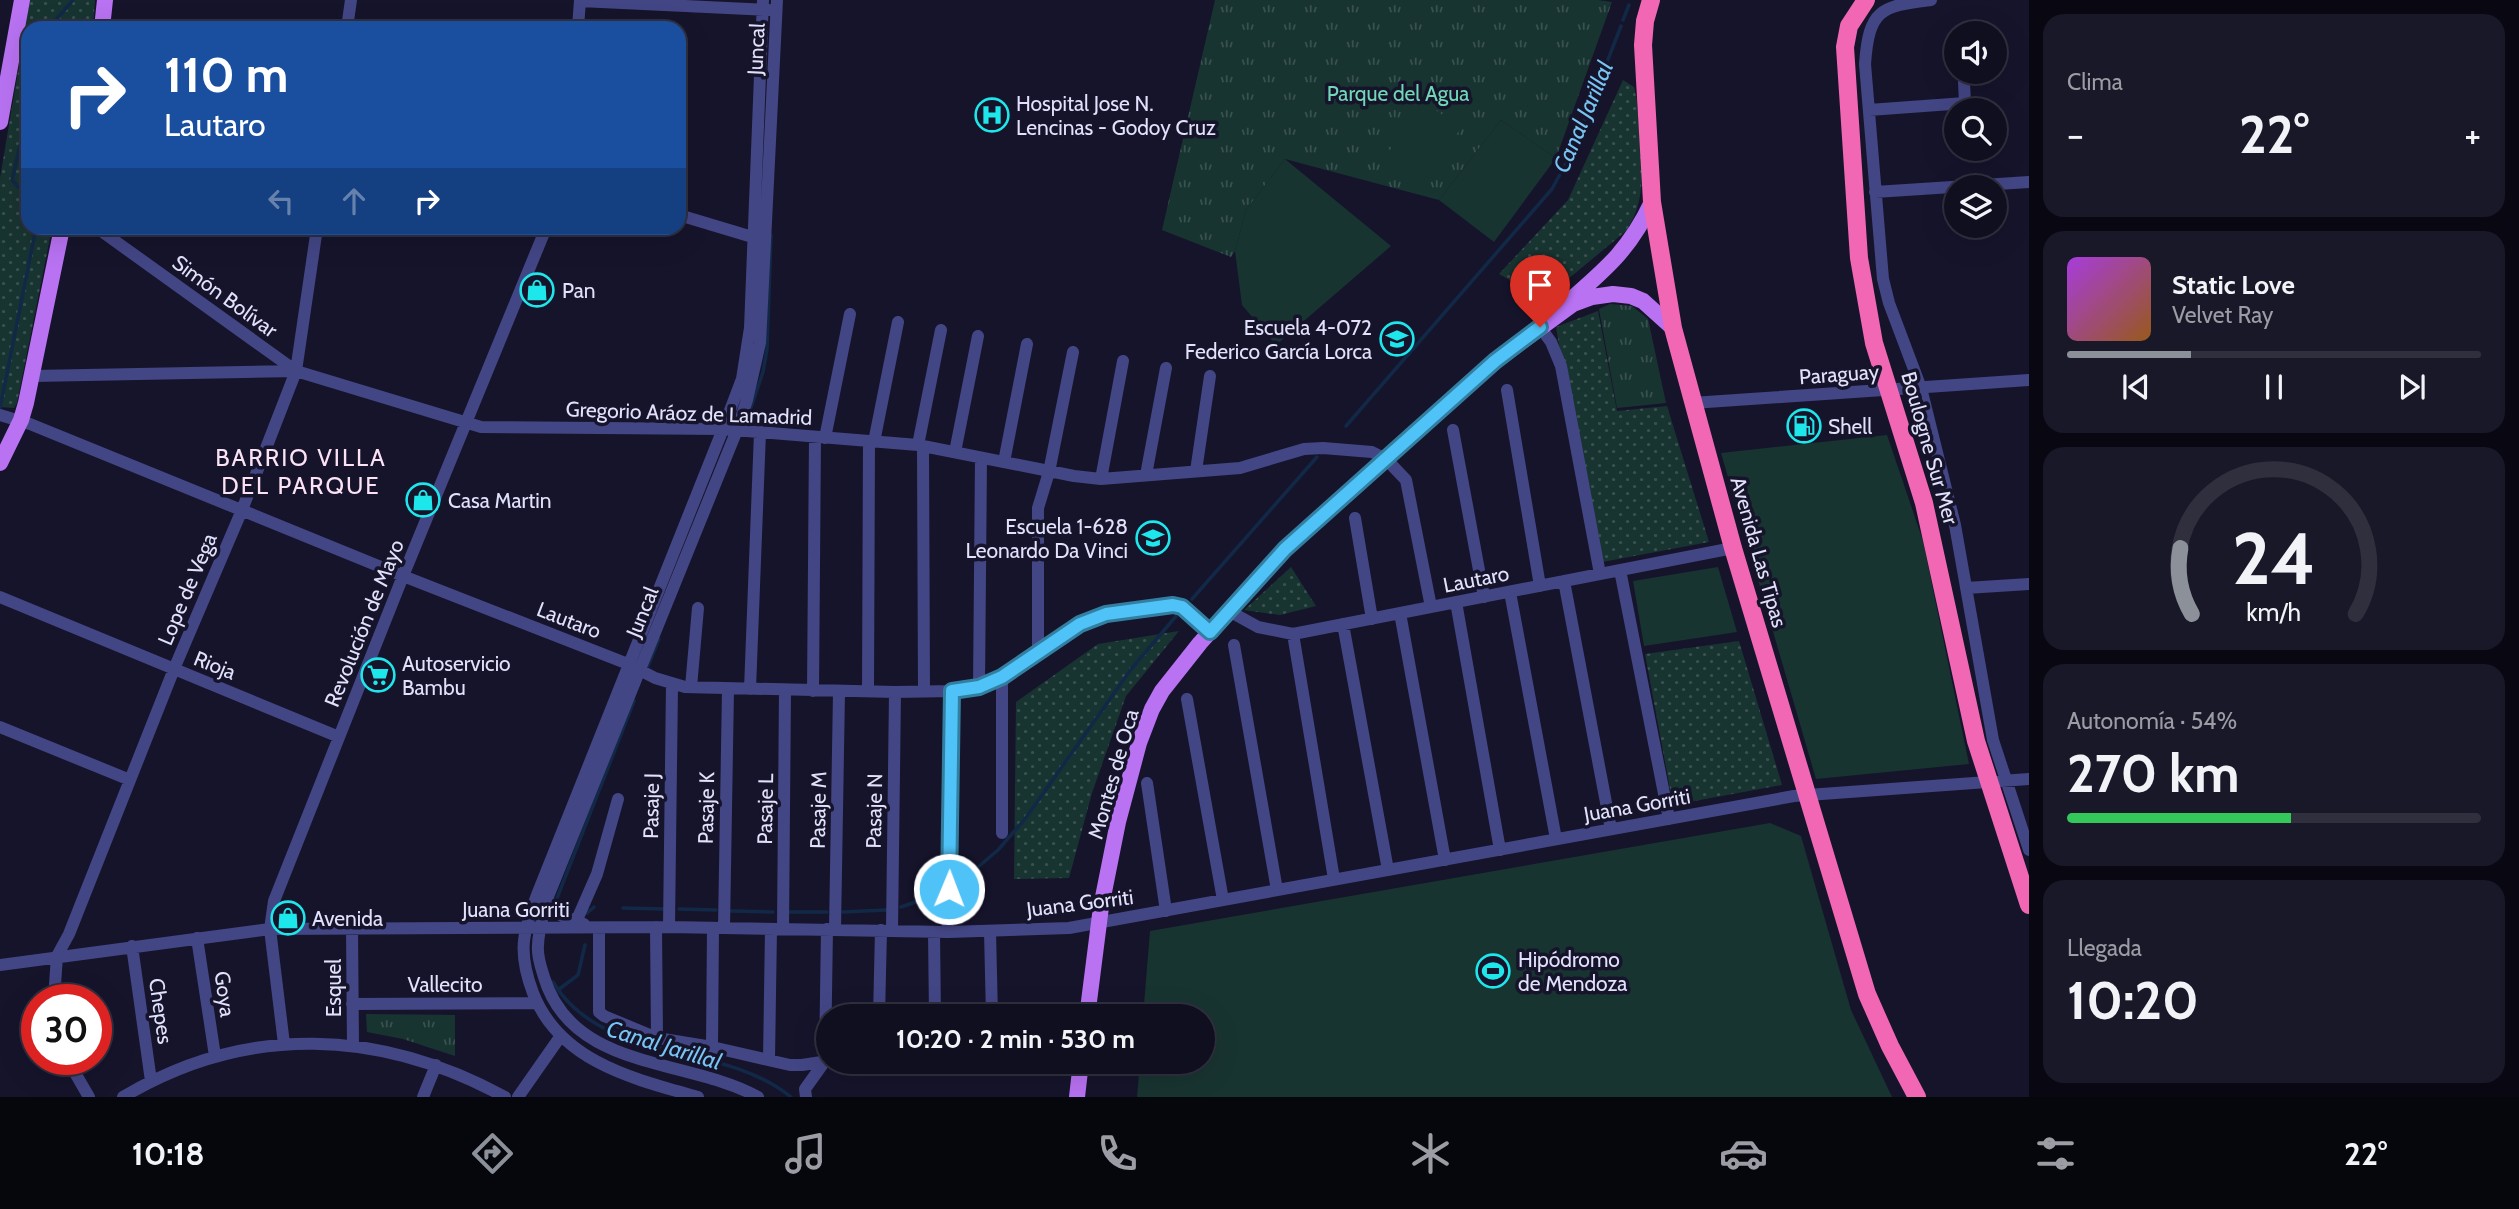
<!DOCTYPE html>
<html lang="es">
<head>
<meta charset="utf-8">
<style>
  :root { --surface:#100f20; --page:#191829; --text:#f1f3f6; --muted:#9c9ca5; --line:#302f3e; --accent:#8c9099 }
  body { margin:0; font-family:Cabin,sans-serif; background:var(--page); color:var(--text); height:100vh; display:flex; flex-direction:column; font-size:26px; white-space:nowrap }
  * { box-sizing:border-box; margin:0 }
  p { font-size:23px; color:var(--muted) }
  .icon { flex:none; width:38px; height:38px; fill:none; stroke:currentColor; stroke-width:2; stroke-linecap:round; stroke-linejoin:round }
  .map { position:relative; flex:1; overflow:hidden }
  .panel { display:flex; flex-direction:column; gap:14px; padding:14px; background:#090812; width:490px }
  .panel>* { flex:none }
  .guide { position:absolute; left:21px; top:21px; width:665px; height:214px; border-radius:21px; box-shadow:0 7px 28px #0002,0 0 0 2px var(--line); background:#1a4fa0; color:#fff; overflow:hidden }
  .fabs { position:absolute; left:1944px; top:21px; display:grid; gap:14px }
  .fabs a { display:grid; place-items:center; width:63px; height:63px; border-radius:50%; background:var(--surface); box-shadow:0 7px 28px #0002,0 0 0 2px var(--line); font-size:35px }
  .speed { position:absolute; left:21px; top:984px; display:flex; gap:14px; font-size:35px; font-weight:700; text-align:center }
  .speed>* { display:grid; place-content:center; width:91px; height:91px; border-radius:50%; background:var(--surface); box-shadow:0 7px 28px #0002,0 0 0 2px var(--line); line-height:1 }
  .speed .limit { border:10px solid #d22; background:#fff; color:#111 }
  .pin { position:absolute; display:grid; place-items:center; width:60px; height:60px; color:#fff; margin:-72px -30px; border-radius:50% 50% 50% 0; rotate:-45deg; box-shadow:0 0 7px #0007 }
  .pin .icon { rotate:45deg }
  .me { position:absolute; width:77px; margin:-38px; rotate:1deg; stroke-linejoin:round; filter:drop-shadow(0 0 5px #0008) }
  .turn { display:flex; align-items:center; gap:24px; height:147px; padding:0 28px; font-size:32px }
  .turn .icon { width:91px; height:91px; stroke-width:2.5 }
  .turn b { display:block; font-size:49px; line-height:60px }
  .lanes { display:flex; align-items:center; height:66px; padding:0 28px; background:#0003; justify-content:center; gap:35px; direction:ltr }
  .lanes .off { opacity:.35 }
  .big { font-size:52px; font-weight:700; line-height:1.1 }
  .panel .widget { flex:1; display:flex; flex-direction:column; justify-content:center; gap:10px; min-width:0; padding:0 24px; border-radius:21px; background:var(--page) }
  .panel .dial { align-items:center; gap:0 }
  .dial svg { height:182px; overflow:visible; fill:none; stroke:var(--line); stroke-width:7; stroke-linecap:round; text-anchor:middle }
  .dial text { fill:var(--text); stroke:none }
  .song { display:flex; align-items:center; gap:21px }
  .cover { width:84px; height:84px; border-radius:10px; background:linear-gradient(135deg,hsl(280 70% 55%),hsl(30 70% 35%)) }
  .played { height:7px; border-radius:4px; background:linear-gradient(90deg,var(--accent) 30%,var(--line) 30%) }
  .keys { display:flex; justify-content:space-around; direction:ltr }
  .heat { display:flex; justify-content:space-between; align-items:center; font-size:38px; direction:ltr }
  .charge { height:10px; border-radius:5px; background:linear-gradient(90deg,#34c759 54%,var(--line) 0) }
  .trip { position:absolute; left:816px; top:1004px; width:399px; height:70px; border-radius:35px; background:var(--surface); box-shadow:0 7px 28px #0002,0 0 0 2px var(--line); font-weight:700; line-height:70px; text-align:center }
  .tab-bar { display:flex; height:112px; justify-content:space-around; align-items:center; background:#06060d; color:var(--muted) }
  .tab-bar .icon { width:49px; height:49px }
  .tab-bar .active { color:var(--accent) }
  .tab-bar b { font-size:32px; color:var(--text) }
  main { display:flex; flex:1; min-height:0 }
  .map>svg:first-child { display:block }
</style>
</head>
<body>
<main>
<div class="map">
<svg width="2029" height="1097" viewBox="0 0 2029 1097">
  <defs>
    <pattern id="grass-dots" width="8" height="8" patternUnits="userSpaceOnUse" patternTransform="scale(1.75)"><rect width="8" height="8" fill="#183431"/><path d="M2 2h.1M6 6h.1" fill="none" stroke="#395150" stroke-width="1.8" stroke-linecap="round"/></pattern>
    <pattern id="park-tufts" width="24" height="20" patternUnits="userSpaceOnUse" patternTransform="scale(1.75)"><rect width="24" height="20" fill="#183431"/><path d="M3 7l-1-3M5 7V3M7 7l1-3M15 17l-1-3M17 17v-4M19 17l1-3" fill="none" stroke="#395150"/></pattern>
  </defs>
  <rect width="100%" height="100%" fill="#16142b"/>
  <path fill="url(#grass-dots)" d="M 30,0 L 95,0 L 93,28 L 28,28 L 28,228 L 52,228 L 17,403 L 14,408 L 0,407 L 0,178 Z
    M 1623,80 L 1634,87 L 1637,101 C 1639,144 1652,194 1626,231 L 1544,299 L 1499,274 L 1568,200 Z
    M 1598,311 L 1617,411 L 1667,406 L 1709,542 L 1597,563 L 1556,327 Z
    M 1291,567 L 1316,606 L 1280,615 L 1244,610 Z
    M 1179,631 L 1126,696 L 1092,793 L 1069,878 L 1014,879 L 1016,702 L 1098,644 Z
    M 1739,641 L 1782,785 L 1673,805 L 1645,654 Z"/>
  <path fill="url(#park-tufts)" d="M 1215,0 L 1598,0 L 1612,2 L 1556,158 L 1501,120 L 1439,200 L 1285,159 L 1246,210 L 1235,251 L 1231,257 L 1162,230 Z
    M 1610,304 L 1632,306 L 1648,319 L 1666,403 L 1617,408 L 1599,309 Z
    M 366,1014 L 455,1015 L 455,1056 L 403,1039 L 367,1032 Z"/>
  <path fill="#183431" d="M 1424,102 L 1461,128 L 1417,190 L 1380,164 Z
    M 1501,120 L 1556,158 L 1494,242 L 1439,200 Z
    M 1285,159 L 1391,246 L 1276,345 L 1242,305 L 1235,251 L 1246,210 Z
    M 1887,435 L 1923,541 L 1969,764 L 1816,779 L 1721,453 Z
    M 1718,567 L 1737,632 L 1644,646 L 1633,581 Z
    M 1770,823 L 1801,836 L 1851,1010 L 1892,1097 L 1137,1097 L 1140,1062 L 1202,1062 L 1202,1017 L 1143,1017 L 1150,931 Z"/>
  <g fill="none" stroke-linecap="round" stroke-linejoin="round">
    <path stroke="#112947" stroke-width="3.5" d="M 1623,20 L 1629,5
      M 49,28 L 73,0
      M 28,112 L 12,180 L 28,197
      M 0,408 L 36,228
      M 747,419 L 763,372 L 767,349 L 771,235
      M 1346,426 L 1552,189 L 1572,152 L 1621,26
      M 1192,599 L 1317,457
      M 648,666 L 659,639
      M 957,885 L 998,850 L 1025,819 L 1132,668 L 1177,615
      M 557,898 L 634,701
      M 901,907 L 942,893
      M 623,908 L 664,909
      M 679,909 L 716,910
      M 731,911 L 773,912
      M 789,912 L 827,912
      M 843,912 L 886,910
      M 587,913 L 594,907
      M 553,982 C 602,1064 721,1040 791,1097
      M 558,990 L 578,975 L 585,945"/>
    <path stroke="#434685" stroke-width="12" d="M 1931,0 C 1880,6 1869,10 1865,64 L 1883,279 L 1889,303 L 1921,388 L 1955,525 L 1993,740 L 2029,850
      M 580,1 L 769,10
      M 347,28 L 351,0
      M 578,28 L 580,0
      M 1869,110 L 1965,103 L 1964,82
      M 1875,192 L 2029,182
      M 679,215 L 759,239
      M 97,228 L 296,371
      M 1540,327 L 1551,342 L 1561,366 L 1600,574
      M 33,376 L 296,371 L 481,427 L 723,429 L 918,445 L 1074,476 L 1101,479 L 1240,468 L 1304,449 L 1323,448 L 1372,452 L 1386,459 L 1406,480 L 1431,607
      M 1507,390 L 1540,586
      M 1692,403 L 2029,380
      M 0,415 L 30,424 L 403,576 L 628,664 L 655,678 L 685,687 L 895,692 L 952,691 L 979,687 L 1002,677 L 1080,624 L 1106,614 L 1160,605 L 1182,607 L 1210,632
      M 1453,430 L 1484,597
      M 825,438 L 850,314
      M 874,442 L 898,322
      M 918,445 L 941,330
      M 923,446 L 924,691
      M 955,452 L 978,336
      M 1004,462 L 1027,344
      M 1196,471 L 1210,376
      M 1146,475 L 1166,368
      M 1101,479 L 1123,361
      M 1355,518 L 1372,619
      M 1620,570 L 1669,819
      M 1564,581 L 1611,829
      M 1966,588 L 2029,584
      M 1510,592 L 1556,839
      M 0,597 L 339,737
      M 1456,602 L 1500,850
      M 1229,611 L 1258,627 L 1293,634 L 1733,548
      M 1400,613 L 1445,860
      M 1343,624 L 1388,870
      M 1293,634 L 1334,879
      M 1234,645 L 1277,890
      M 1038,655 L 1038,508 L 1049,472 L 1073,352
      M 691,687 L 698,608
      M 979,687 L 981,458
      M 750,689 L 760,432
      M 813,691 L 815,437
      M 868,691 L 869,442
      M 1187,699 L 1223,900
      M 0,727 L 130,780
      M 1147,783 L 1166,911
      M 1002,833 L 1002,677
      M 547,899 L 560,915 L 584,924
      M 576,922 L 597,874 L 618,799
      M 656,927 L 657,1038
      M 669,927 L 672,684
      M 352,928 L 353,1046
      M 599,928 L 599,1012 L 604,1016 L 657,1038 L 712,1047 L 790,1065 L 802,1065 L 828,1061
      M 724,928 L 728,689
      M 783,929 L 785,690
      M 835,929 L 839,692
      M 892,930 L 895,692
      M 990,931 L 992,1017
      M 934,932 L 935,1017
      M 948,932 L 952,691
      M 197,938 L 215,1056
      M 132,946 L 151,1081
      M 0,965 L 270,929 L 669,927 L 948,932 L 1069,928 L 1794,796 L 2029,779
      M 54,999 L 57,956 L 69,934 L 174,669 L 242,510 L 296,371 L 317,228
      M 352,1004 L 537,1003
      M 879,1017 L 881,930
      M 284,1044 L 270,929 L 274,901 L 403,576 L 546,228
      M 712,1047 L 713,928
      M 67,1059 L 89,1097
      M 769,1059 L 771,929
      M 123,1097 C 247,1023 380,1029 505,1097
      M 423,1097 L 436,1065
      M 518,1097 L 560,1037
      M 698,1097 C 634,1079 560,1062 533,993 C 518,953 522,934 537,895 L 723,429 L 742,379 L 750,328 L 763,0
      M 758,1097 C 688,1058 572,1071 544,977 C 541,967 537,957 538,946 C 538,930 544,914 547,899 L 737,430 L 747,400 L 760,343 L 777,0
      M 806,1097 L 805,1089 L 825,1061 L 827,929"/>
    <path stroke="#b872f2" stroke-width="16" d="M 102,28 L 105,0
      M 0,122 L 22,0
      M 1568,302 C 1606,269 1630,249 1652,202
      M 0,463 L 21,420 L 26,403 L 62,228
      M 1087,1017 L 1101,907 L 1118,822 L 1139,743 L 1152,709 L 1162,691 L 1200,643 L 1285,549 L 1495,361 L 1573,304 L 1592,297 L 1613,294 L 1631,296 L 1643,301 L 1673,328
      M 1077,1097 L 1081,1062"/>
    <path stroke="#f167b4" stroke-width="18" d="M 1651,0 L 1645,21 L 1643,45 L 1652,202 L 1673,328 L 1733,548 L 1867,994 L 1890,1046 L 1917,1097
      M 1866,0 L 1849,26 L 1845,47 L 1859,258 L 1874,343 L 1924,503 L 1976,741 L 2029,905"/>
  </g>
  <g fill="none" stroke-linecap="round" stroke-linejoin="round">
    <defs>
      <path id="route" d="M 949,889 L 952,691 L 979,687 L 1002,677 L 1080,624 L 1106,614 L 1173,605 L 1182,607 L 1210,632 L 1285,549 L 1495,361 L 1540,327"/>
    </defs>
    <use href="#route" stroke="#337fa1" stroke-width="18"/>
    <use href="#route" stroke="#4fc3f7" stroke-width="12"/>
  </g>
  <defs>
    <symbol id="hospital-ring" viewBox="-11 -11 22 22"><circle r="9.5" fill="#16142b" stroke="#1ee7eb" stroke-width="1.5"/><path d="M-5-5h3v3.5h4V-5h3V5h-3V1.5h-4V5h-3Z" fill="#1ee7eb"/></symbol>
    <symbol id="shop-ring" viewBox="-11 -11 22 22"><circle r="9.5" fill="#16142b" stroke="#1ee7eb" stroke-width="1.5"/><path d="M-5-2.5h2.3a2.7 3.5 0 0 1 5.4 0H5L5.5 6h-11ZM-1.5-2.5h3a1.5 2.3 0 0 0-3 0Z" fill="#1ee7eb"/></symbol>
    <symbol id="school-ring" viewBox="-11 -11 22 22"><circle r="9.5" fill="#16142b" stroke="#1ee7eb" stroke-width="1.5"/><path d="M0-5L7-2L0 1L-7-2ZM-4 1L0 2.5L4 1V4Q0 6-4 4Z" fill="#1ee7eb"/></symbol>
    <symbol id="fuel-ring" viewBox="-11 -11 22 22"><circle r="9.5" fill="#16142b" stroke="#1ee7eb" stroke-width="1.5"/><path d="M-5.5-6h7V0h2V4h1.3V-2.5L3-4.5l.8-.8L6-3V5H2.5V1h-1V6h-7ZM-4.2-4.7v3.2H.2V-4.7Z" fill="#1ee7eb"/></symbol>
    <symbol id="supermarket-ring" viewBox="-11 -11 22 22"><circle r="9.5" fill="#16142b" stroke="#1ee7eb" stroke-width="1.5"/><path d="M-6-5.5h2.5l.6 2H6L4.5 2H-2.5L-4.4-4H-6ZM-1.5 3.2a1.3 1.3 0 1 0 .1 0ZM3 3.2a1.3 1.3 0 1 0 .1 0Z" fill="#1ee7eb"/></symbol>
    <symbol id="stadium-ring" viewBox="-11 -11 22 22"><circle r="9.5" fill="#16142b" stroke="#1ee7eb" stroke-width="1.5"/><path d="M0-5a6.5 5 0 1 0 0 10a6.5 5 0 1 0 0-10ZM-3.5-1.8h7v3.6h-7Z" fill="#1ee7eb"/></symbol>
  </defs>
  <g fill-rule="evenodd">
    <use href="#hospital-ring" x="973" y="96" width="38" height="38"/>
    <use href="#shop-ring" x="518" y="271" width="38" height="38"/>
    <use href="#school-ring" x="1378" y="320" width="38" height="38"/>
    <use href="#fuel-ring" x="1785" y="407" width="38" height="38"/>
    <use href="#shop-ring" x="404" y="481" width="38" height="38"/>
    <use href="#school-ring" x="1134" y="519" width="38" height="38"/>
    <use href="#supermarket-ring" x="359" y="656" width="38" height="38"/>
    <use href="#shop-ring" x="269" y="899" width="38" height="38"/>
    <use href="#stadium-ring" x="1474" y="952" width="38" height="38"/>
  </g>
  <g text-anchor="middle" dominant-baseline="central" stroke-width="7" stroke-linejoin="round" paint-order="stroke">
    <g font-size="21" fill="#e1e1fc" stroke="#16142b">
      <text transform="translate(756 49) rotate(-87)">Juncal</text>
      <text transform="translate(225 296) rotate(36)">Simón Bolívar</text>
      <text transform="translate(1839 374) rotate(-4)">Paraguay</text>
      <text transform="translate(689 413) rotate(2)">Gregorio Aráoz de Lamadrid</text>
      <text transform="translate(1930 448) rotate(74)">Boulogne Sur Mer</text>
      <text transform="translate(1759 552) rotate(74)">Avenida Las Tipas</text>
      <text transform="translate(1476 579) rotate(-11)">Lautaro</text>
      <text transform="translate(187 589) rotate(-67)">Lope de Vega</text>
      <text transform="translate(642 612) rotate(-68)">Juncal</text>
      <text transform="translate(569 620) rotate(21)">Lautaro</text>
      <text transform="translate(364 623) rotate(-68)">Revolución de Mayo</text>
      <text transform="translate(215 665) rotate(22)">Rioja</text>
      <text transform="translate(1113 774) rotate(-74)">Montes de Oca</text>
      <text transform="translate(1637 805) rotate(-10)">Juana Gorriti</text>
      <text transform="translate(651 806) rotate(-89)">Pasaje J</text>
      <text transform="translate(706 808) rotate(-89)">Pasaje K</text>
      <text transform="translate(765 809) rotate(-89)">Pasaje L</text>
      <text transform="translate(818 810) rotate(-89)">Pasaje M</text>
      <text transform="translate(874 811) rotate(-89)">Pasaje N</text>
      <text transform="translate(1080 903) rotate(-7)">Juana Gorriti</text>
      <text x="516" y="909">Juana Gorriti</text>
      <text x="445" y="984">Vallecito</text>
      <text transform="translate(333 988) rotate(-90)">Esquel</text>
      <text transform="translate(225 994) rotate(82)">Goya</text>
      <text transform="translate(161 1011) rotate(82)">Chepes</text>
    </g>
    <g font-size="21" fill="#71d7b6" stroke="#16142b">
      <text x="1398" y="93">Parque del Agua</text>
    </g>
    <g font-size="21" fill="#e1e1fc" stroke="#16142b" text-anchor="start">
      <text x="1016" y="103">Hospital Jose N.<tspan x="1016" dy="24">Lencinas - Godoy Cruz</tspan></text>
      <text x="562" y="290">Pan</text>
      <text x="1372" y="327" text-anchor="end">Escuela 4-072<tspan x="1372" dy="24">Federico García Lorca</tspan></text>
      <text x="1828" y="426">Shell</text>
      <text x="448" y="500">Casa Martin</text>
      <text x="1128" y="526" text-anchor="end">Escuela 1-628<tspan x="1128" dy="24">Leonardo Da Vinci</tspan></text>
      <text x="402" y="663">Autoservicio<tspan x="402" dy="24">Bambu</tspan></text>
      <text x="312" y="918">Avenida</text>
      <text x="1518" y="959">Hipódromo<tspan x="1518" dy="24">de Mendoza</tspan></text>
    </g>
    <g font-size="23" font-style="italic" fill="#78c4f3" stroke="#16142b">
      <text transform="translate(1583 117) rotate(-67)">Canal Jarillal</text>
      <text transform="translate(664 1045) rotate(17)">Canal Jarillal</text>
    </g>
    <g font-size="24" letter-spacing="2" fill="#fce2f5" stroke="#16142b">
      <text x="301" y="457">BARRIO VILLA<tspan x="301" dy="28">DEL PARQUE</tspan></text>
    </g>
  </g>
</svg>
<div class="fabs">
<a><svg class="icon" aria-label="sound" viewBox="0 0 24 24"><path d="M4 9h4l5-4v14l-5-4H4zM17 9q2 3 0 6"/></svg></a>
<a><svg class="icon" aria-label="search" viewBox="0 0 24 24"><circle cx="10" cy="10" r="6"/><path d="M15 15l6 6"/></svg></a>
<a><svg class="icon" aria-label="layers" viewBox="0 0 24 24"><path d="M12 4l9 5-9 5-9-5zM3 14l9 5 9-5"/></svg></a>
</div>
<div class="speed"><div class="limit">30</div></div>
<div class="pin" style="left:1540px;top:327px;background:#d93025"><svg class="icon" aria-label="arrive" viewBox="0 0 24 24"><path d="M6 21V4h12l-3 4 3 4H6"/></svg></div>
<svg class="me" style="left:949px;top:889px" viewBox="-20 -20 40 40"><circle r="17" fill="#4fc3f7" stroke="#fff" stroke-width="3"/><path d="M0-11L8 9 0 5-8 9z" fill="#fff"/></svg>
<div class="trip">10:20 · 2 min · 530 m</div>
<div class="guide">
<div class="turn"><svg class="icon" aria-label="right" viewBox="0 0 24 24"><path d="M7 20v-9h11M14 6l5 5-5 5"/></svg><div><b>110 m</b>Lautaro</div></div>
<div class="lanes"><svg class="icon off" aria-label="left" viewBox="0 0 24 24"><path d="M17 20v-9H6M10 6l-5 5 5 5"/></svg><svg class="icon off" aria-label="ahead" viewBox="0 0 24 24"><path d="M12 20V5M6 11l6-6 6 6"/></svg><svg class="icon" aria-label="right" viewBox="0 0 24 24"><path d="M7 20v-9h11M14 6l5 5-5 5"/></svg></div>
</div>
</div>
<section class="panel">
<div class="widget"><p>Clima</p>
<div class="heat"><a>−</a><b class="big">22°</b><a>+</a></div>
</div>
<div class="widget">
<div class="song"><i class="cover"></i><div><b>Static Love</b><p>Velvet Ray</p></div></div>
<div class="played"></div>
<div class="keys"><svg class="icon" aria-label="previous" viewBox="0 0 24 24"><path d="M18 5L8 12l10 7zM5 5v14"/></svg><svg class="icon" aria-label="pause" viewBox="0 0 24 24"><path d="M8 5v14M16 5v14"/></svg><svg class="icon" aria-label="next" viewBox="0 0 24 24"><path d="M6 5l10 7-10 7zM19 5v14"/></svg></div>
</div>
<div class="widget dial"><svg viewBox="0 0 100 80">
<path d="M14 69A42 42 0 1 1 86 69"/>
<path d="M14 69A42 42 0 0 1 9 40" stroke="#8c9099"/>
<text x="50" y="56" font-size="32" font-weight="700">24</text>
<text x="50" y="72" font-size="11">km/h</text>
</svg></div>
<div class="widget"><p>Autonomía · 54%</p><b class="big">270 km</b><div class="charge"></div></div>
<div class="widget"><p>Llegada</p><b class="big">10:20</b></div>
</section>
</main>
<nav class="tab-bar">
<b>10:18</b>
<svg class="icon active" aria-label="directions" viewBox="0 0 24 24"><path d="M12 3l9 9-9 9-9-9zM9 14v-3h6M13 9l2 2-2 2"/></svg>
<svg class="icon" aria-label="music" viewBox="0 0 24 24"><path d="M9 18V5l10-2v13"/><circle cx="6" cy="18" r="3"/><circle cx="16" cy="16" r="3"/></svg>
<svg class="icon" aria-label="phone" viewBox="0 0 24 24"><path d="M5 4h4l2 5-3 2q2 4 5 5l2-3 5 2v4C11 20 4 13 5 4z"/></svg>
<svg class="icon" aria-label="climate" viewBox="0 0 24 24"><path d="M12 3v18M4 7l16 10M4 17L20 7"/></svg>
<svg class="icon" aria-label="car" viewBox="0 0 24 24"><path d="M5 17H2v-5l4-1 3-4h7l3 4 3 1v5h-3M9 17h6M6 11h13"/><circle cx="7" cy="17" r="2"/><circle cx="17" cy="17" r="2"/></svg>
<svg class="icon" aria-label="filters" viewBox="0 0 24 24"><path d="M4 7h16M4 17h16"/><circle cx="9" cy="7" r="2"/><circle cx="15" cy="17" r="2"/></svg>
<b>22°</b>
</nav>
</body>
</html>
